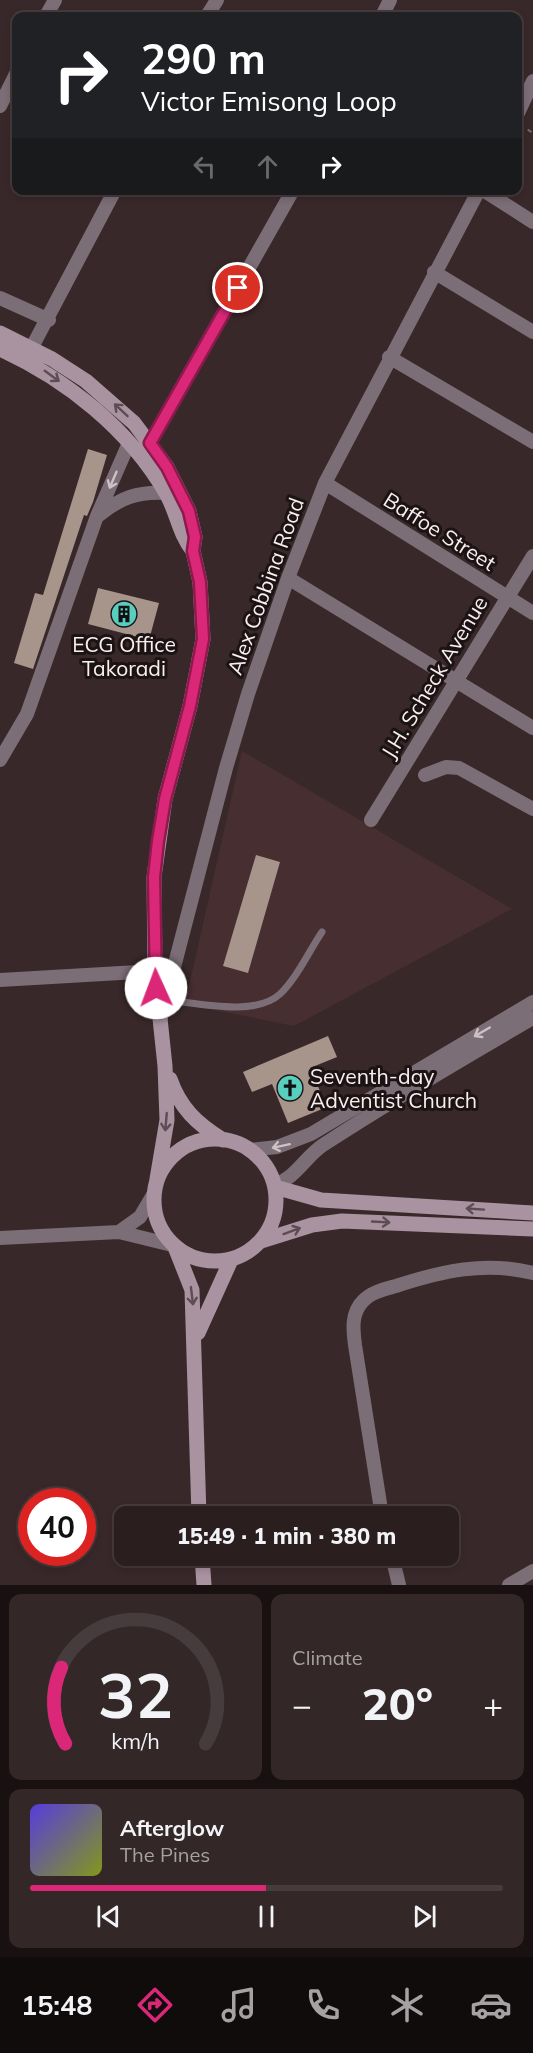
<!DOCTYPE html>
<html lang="en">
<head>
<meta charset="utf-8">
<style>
  :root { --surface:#2b1e1f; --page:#332728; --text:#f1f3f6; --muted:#a6a2a4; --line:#473c3d; --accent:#db2777 }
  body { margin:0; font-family:Mulish,sans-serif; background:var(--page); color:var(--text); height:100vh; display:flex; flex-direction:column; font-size:22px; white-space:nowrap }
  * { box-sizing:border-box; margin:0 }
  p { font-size:20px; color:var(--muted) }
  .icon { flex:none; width:33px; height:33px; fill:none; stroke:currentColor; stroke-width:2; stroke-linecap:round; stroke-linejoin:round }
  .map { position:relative; height:1585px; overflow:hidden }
  .sheet { display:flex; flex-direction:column; gap:9px; padding:9px; background:#181011; flex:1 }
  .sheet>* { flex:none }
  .hud { position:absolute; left:12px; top:12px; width:510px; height:183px; border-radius:12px; box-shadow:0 3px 9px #0003,0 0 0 2px var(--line); background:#202124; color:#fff; overflow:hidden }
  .speed { position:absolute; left:18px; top:1488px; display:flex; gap:12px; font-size:30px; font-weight:700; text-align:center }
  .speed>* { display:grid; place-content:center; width:78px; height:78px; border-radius:50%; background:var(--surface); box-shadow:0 3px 9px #0003,0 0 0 2px var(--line); line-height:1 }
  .speed .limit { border:9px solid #d22; background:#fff; color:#111 }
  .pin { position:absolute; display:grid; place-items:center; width:51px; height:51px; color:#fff; margin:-26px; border:3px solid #fff; border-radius:50%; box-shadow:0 2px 6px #0007 }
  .me { position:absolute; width:66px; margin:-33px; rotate:358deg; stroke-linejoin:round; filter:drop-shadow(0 0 4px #0008) }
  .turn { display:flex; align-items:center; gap:21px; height:126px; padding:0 30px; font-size:27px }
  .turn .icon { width:78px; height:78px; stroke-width:2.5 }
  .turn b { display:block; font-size:42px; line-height:51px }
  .lanes { display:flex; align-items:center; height:57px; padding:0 30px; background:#0003; justify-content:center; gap:30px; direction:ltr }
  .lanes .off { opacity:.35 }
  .big { font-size:45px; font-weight:800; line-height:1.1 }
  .sheet .card { flex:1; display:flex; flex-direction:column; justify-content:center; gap:9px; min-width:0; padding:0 21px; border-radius:12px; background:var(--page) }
  .sheet .dial { align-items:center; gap:0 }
  .dial svg { height:156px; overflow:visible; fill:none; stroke:var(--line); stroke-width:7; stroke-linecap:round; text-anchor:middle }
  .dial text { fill:var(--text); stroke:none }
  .song { display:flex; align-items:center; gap:18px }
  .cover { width:72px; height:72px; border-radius:9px; background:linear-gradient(135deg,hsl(250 70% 55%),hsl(70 70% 35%)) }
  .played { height:6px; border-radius:3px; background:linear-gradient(90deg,var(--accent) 50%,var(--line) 50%) }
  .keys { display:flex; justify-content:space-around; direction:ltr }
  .heat { display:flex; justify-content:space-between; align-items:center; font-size:33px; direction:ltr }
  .sheet .tiles { flex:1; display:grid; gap:9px; grid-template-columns:1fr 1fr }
  .card:last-child { grid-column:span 2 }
  .trip { position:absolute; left:114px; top:1506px; width:345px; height:60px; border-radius:12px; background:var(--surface); box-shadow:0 3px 9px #0003,0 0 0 2px var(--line); font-weight:800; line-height:60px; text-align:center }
  .menu { display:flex; height:96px; justify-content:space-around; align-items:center; background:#110c0c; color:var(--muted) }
  .menu .icon { width:42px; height:42px }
  .menu .current { color:var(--accent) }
  .menu b { font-size:27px; color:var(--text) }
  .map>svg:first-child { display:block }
</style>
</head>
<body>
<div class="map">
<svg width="533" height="1585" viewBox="0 0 533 1585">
  <rect width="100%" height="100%" fill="#392829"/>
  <path fill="#472e31" d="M 242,751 L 512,909 L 294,1026 L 185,1004 Z"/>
  <path fill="#a7948b" d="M 88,449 L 107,455 L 93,502 L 87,516 L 84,515 L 33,669 L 14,663 L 35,593 L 43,595 Z
    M 98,588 L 159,603 L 149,640 L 88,624 Z
    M 256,855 L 280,862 L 248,973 L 223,966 Z
    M 328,1036 L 337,1057 L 310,1068 L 327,1107 L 288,1123 L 272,1084 L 252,1092 L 243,1072 Z"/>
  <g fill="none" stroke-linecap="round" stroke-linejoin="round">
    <path stroke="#756667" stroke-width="2" stroke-dasharray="4.5 4.5" stroke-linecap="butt" d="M 520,125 L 533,133"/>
    <path stroke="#7c6e77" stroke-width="7" d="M 166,1000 C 198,1003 255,1017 280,994 C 297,978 309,951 322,932"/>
    <path stroke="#7c6e77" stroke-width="14" d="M 46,16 L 55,0
      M 207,16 L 217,0
      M 382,16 L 390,0
      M 0,106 L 16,74
      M 518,113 L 533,81
      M 483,190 L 533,222
      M 434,272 L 533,332
      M 0,298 L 49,320
      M 31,349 L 115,190
      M 389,357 L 533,442
      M 150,443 L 293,190
      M 325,483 L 533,613
      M 99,515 C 120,498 138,491 166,493
      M 288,578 L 533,728
      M 0,760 L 27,714 L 97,516 L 129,443
      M 425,775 L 446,767 L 459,768 L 533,809
      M 371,820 L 533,556
      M 0,980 L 155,971
      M 161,1017 L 226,768 L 248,694 L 288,578 L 325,483 L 479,190
      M 249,1150 L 277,1147 L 311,1134 L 533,1002
      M 274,1185 C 296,1178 305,1157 323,1145 C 392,1100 462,1059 533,1018
      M 119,1232 L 140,1217 L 153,1195
      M 0,1238 L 119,1232 L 172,1245
      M 382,1516 L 355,1345 C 353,1330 351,1313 363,1301 C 371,1292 385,1289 396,1286 C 442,1271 485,1261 533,1273
      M 392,1556 L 399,1585
      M 509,1585 L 533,1571"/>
    <path stroke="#a993a1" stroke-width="15" d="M 0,333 L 52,359 L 86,381 L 134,423 L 167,467 L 189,511 L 195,537 L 193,551 L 200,582 L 203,639 L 190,706 L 165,799 L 154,877 L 155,971 L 165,1066 L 167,1120 L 157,1179
      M 0,349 C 66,379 129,429 166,493 C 177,512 179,534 193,551
      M 170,1079 C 180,1108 197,1124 223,1140
      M154 1200a61 61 0 1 1 122 0a61 61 0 1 1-122 0Z
      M 275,1187 L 321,1200 L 533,1213
      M 261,1241 L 312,1225 L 342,1221 L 533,1229
      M 175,1247 L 192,1290 L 199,1516
      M 198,1333 L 231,1260
      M 202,1556 L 204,1585"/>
  </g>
  <defs><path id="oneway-shaft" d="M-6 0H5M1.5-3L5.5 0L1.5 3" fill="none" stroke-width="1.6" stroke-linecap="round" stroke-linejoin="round" transform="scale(1.5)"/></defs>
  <g stroke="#5b4d53">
    <use href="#oneway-shaft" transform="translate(52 376) rotate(36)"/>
    <use href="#oneway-shaft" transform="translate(121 410) rotate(-137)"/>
    <use href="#oneway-shaft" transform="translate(166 1122) rotate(95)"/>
    <use href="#oneway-shaft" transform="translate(475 1209) rotate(-176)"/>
    <use href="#oneway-shaft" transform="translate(381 1222) rotate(3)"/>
    <use href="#oneway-shaft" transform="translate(292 1231) rotate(-20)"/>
    <use href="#oneway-shaft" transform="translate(192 1296) rotate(83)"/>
  </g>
  <g stroke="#cec1c5">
    <use href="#oneway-shaft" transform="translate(113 480) rotate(113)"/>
    <use href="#oneway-shaft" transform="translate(482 1032) rotate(150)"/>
    <use href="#oneway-shaft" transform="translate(281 1146) rotate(168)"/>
  </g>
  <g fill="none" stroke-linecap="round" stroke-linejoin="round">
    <defs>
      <path id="route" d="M 156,988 L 154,877 L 158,841 L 165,799 L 190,706 L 203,639 L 200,582 L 193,551 L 195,537 L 189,511 L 167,467 L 150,443 L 238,288"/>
    </defs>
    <use href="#route" stroke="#8e194d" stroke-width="15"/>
    <use href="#route" stroke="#db2777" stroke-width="10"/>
  </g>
  <defs>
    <symbol id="building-disc" viewBox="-11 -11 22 22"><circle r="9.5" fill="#58cebf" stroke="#1b1314"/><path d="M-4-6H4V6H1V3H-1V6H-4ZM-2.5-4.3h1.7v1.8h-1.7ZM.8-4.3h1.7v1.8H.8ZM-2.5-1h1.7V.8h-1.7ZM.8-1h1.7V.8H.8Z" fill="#111"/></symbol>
    <symbol id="church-disc" viewBox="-11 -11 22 22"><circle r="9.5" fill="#58cebf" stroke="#1b1314"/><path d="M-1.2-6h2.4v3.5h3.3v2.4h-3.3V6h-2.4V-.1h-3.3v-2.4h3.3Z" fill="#111"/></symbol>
  </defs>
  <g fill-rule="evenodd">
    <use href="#building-disc" x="109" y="599" width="30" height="30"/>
    <use href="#church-disc" x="275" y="1073" width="30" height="30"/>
  </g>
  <g text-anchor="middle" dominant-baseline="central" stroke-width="6" stroke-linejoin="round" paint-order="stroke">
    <g font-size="21" fill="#faeeef" stroke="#1b1314">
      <text transform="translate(440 531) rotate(32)">Baffoe Street</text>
      <text transform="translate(265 586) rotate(-70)">Alex Cobbina Road</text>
      <text transform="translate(434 677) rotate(-59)">J.H. Scheck Avenue</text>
    </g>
    <g font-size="21" fill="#faeeef" stroke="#1b1314">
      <text x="124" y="644">ECG Office<tspan x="124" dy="24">Takoradi</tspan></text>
      <text x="310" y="1076" text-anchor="start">Seventh-day<tspan x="310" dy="24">Adventist Church</tspan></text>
    </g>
  </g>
</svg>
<div class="speed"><div class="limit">40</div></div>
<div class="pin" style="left:238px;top:288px;background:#d93025"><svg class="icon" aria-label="arrive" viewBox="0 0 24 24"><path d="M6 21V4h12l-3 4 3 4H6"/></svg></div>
<svg class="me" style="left:156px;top:988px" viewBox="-20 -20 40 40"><circle r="19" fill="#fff"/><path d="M0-13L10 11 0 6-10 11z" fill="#db2777"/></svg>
<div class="trip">15:49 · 1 min · 380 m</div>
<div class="hud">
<div class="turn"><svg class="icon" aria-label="right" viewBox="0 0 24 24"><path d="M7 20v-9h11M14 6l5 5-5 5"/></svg><div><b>290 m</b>Victor Emisong Loop</div></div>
<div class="lanes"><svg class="icon off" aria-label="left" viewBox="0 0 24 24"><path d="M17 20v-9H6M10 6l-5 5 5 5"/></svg><svg class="icon off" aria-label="ahead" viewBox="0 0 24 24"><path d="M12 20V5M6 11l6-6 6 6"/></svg><svg class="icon" aria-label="right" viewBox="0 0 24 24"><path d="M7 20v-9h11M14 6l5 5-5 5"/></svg></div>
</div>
</div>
<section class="sheet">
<div class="tiles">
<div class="card dial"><svg viewBox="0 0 100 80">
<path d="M14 69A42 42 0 1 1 86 69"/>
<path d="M14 69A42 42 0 0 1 12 30" stroke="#db2777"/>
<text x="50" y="56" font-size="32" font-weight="700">32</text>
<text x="50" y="72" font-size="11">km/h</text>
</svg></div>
<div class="card"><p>Climate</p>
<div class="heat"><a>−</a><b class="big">20°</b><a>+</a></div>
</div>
<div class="card">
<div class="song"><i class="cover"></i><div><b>Afterglow</b><p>The Pines</p></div></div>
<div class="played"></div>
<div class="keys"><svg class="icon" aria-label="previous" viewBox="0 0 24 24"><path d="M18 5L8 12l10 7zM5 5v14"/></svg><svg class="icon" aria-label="pause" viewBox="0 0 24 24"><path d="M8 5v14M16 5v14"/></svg><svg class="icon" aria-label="next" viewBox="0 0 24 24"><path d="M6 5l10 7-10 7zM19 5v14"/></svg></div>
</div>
</div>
</section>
<nav class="menu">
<b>15:48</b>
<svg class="icon current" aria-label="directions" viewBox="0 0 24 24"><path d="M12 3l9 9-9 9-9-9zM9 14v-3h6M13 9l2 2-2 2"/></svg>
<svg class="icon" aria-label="music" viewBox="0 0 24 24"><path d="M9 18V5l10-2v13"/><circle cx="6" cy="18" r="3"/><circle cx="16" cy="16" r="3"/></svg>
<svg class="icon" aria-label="phone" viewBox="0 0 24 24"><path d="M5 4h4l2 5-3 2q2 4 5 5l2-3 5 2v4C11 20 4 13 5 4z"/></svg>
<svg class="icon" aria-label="climate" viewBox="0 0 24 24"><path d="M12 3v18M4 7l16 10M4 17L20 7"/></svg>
<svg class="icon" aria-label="car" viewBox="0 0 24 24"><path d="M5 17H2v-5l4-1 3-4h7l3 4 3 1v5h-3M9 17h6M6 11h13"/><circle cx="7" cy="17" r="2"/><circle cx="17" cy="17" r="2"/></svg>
</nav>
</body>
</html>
